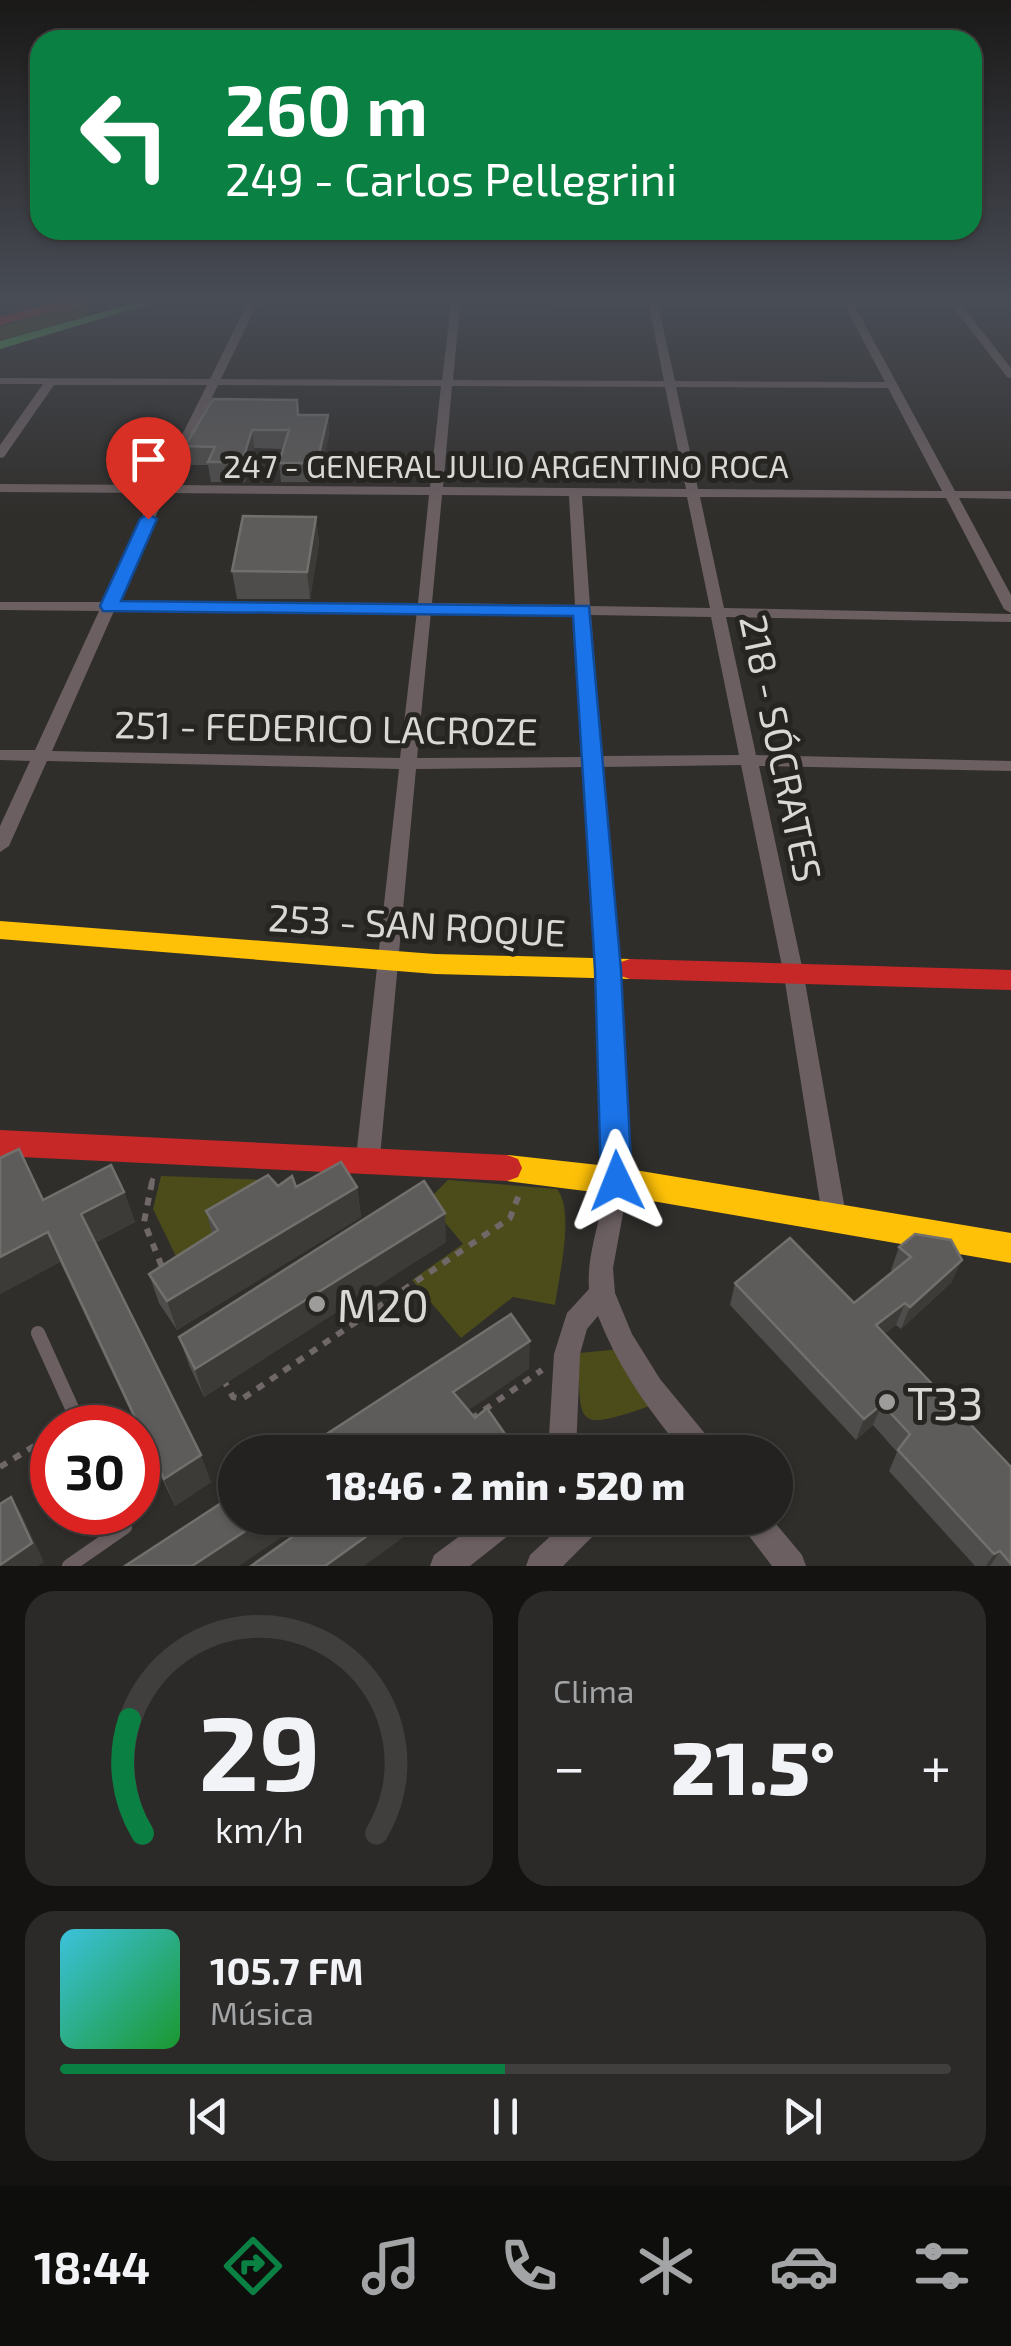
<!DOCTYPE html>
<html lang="es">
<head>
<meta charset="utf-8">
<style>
  :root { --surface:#242220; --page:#2c2a29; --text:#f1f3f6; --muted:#a3a4a5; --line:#413f3e; --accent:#0b8043 }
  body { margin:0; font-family:"Exo 2",sans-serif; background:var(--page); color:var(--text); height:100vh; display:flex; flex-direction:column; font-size:38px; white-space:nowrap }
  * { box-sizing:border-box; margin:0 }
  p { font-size:32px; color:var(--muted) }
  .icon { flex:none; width:55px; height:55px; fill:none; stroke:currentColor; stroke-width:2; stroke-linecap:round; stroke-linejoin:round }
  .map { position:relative; height:1566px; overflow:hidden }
  .sheet { display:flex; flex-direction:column; gap:25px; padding:25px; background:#141312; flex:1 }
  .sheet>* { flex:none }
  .top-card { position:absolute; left:30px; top:30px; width:952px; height:210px; border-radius:30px; box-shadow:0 2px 8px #0004,0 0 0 2px var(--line); background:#0b8043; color:#fff; overflow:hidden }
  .speed { position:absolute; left:30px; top:1405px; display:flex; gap:20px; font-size:50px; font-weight:700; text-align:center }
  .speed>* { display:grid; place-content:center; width:130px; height:130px; border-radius:50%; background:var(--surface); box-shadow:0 2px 8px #0004,0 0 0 2px var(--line); line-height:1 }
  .speed .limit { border:15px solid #d22; background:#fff; color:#111 }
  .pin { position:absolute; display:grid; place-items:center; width:85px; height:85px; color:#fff; margin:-102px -42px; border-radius:50% 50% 50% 0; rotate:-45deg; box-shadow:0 0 10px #0007 }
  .pin .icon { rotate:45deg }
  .me { position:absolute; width:110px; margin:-55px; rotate:358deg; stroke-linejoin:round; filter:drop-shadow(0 0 8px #0008) }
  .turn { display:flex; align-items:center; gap:35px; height:210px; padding:0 30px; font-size:45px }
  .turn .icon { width:130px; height:130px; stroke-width:2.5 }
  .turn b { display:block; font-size:70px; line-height:85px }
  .big { font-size:75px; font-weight:800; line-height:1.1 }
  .sheet .widget { flex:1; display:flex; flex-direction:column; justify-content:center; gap:15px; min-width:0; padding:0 35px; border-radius:30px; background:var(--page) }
  .sheet .dial { align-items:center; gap:0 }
  .dial svg { height:260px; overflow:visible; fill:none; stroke:var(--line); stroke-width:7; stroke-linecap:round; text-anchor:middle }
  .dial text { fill:var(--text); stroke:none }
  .song { display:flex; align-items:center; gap:30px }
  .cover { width:120px; height:120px; border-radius:15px; background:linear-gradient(135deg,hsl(190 70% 55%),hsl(130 70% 35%)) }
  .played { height:10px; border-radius:5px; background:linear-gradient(90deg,var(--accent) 50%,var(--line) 50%) }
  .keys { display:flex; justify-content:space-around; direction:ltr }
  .heat { display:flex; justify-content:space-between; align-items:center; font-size:55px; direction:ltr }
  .sheet .tiles { flex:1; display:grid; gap:25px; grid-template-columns:1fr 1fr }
  .widget:last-child { grid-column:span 2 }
  .trip { position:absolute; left:218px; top:1435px; width:575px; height:100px; border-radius:50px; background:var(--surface); box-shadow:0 2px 8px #0004,0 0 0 2px var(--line); font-weight:800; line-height:100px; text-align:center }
  .tabs { display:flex; height:160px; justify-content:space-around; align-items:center; background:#0e0e0d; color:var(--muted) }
  .tabs .icon { width:70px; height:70px }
  .tabs .on { color:var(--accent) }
  .tabs b { font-size:45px; color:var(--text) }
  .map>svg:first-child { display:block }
</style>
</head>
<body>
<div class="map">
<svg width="1011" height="1566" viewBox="0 0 1011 1566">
  <rect width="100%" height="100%" fill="#302e2b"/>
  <path fill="#4c4c1a" d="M 41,298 L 69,298 L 93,309 L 79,318 L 0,340 L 0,327 L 62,308 Z
    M 161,1176 L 271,1180 L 188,1281 L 153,1209 Z
    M 448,1180 L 557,1189 C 575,1212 559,1275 555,1305 L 513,1297 L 461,1338 L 412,1280 L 463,1244 L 427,1201 Z
    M 621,1349 L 650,1406 C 576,1431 579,1428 579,1353 Z"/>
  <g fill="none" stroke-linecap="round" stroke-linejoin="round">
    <path stroke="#6f6768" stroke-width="5" stroke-dasharray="6 6" stroke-linecap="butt" d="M 151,1184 L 155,1173"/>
    <path stroke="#6f6768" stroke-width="6" stroke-dasharray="8 8" stroke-linecap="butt" d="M 152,1182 L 144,1222 L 162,1267
      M 223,1379 L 233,1397 L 242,1399 L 510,1218 L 520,1192
      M 471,1419 L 542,1370
      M 0,1467 L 52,1435"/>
    <path stroke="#6b5f61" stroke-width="14" d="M 38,1333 L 81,1428
      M 69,1566 L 125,1527 L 119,1512"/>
    <path fill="#6b5f61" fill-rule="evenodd" d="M 156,298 L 842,300 L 842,298 L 850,298 L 852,300 L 948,301 L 947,298 L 956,298 L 958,301 L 1011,301 L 1011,307 L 963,307 L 1011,368 L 1011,378 L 1007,377 L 953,307 L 855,306 L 955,491 L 1011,491 L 1011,499 L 959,498 L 1011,595 L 1011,613 L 1004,609 L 946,498 L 700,497 L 724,608 L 1011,614 L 1011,622 L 726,617 L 756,755 L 1011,761 L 1011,771 L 759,766 L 804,976 L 846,1215 L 843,1223 L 834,1226 L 825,1223 L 822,1215 L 784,976 L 741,765 L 603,767 L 618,970 L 629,1181 L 613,1268 L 615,1293 L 632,1334 L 660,1379 L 712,1442 L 716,1452 L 657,1452 L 661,1442 L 671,1437 C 641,1399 616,1362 598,1316 L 587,1329 L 580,1354 L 576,1452 L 548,1452 L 554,1354 L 567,1313 L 589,1289 C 586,1250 605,1214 605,1175 C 604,1039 594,903 585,767 L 416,769 L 380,1157 L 376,1164 L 368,1167 L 360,1164 L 356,1157 L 399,769 L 47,761 L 9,846 L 0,852 L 0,826 L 30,761 L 0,760 L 0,750 L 35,750 L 99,611 L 0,610 L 0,602 L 103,602 L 153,493 L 0,492 L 0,484 L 157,485 L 207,385 L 54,385 L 4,457 L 0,458 L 0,445 L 43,384 L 0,384 L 0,378 L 210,379 L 248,302 L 160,302 ZM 258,302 L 451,304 L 442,380 L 221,379 ZM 460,304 L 649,305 L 664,381 L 453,380 ZM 658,305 L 845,306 L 885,382 L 675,381 ZM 218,385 L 441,386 L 430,487 L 170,485 ZM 452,386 L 665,387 L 686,489 L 443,487 ZM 676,387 L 888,388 L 942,491 L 698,489 ZM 166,493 L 429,495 L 418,603 L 118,602 ZM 442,495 L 569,496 L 575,605 L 432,603 ZM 582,496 L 687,497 L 710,608 L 590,606 ZM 114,611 L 417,611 L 400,758 L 52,751 ZM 431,611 L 576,614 L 585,757 L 417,758 ZM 591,615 L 711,617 L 739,755 L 602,756 Z
      M 484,1518 L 523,1518 L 518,1528 L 470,1566 L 430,1566 L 434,1555 Z
      M 570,1518 L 606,1518 L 601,1528 L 563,1566 L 526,1566 L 530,1555 Z
      M 738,1518 L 771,1518 L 802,1555 L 806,1566 L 772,1566 L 743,1528 Z"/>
    <path fill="#4caf50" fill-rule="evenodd" d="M 152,298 L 170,298 L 0,349 L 0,341 Z"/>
    <path fill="#ffc107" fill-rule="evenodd" d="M 0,921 L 435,954 L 630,959 L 639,962 L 643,969 L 639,976 L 630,979 L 435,974 L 0,939 Z
      M 507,1155 L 617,1167 L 1011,1233 L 1011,1263 L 617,1195 L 507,1181 L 496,1177 L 492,1168 L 496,1159 Z"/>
    <path fill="#c62828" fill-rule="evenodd" d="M 65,299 L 71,303 L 69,306 L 0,325 L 0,317 Z
      M 630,959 L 1011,970 L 1011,990 L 630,979 L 621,976 L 617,969 L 621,962 Z
      M 0,1130 L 507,1155 L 518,1159 L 522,1168 L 518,1177 L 507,1181 L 0,1156 Z"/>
    <path stroke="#c62828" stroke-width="14" d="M 65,303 L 85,298"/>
  </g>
  <path fill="#4f4d4b" d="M 298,415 L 328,415 L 329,434 L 319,482 L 281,482 L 279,463 L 283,449 L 254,448 L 245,482 L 211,482 L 208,465 L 189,465 L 185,446 Z
    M 316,517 L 319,543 L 310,599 L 237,599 L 232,571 Z
    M 0,1158 L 43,1200 L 124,1192 L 135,1222 L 95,1243 L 211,1482 L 175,1506 L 60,1262 L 0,1294 Z
    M 278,1186 L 357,1187 L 361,1217 L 177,1330 L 159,1303 L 149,1274 L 212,1233 L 206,1211 Z
    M 446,1242 L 204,1397 L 189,1365 L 179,1337 Z
    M 899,1247 L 952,1282 L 901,1329 L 896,1325 L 884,1334 L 1011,1467 L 1011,1566 L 975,1566 L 889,1471 L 897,1452 L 873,1425 L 856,1440 L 730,1305 L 735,1283 L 854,1303 L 893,1272 L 891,1270 Z"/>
  <path fill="#3d3b38" d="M 328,415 L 329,434 L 319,482 L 317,463 Z
    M 252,430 L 254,448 L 245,482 L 242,462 Z
    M 316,517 L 319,543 L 310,599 L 307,572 Z
    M 357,1187 L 361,1217 L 177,1330 L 167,1301 Z
    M 124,1192 L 135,1222 L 93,1244 L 81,1214 Z
    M 445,1213 L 446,1242 L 204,1397 L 195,1369 Z
    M 48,1232 L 60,1262 L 0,1294 L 0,1257 Z
    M 962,1260 L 952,1282 L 901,1329 L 910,1307 Z
    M 905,1303 L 896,1325 L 867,1347 L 876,1325 Z
    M 530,1341 L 529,1369 L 454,1420 L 453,1392 Z
    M 882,1404 L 873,1425 L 856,1440 L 864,1419 Z
    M 505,1434 L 505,1452 L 480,1452 Z
    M 377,1443 L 378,1452 L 362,1452 Z
    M 201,1455 L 211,1482 L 175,1506 L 164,1479 Z
    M 11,1497 L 23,1517 L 44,1562 L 38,1566 L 0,1566 Z
    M 265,1518 L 310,1518 L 239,1566 L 192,1566 Z
    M 392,1518 L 430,1518 L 364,1566 L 325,1566 Z
    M 1000,1551 L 990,1566 L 986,1566 L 994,1554 Z"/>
  <path fill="#5e5c5a" stroke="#71706d" stroke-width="2.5" d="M 213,399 L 297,400 L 298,415 L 328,415 L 317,463 L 279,463 L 289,430 L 252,430 L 242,462 L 208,462 L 215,447 L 185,446 Z
    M 243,516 L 316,517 L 307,572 L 232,571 Z
    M 19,1149 L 43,1200 L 111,1165 L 124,1192 L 81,1214 L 201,1455 L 164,1479 L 48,1232 L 0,1257 L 0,1158 Z
    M 341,1162 L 357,1187 L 167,1301 L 149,1274 L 218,1230 L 206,1211 L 268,1175 L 278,1186 L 292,1176 L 296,1187 Z
    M 424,1181 L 445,1213 L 195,1369 L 179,1337 Z
    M 915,1234 L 951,1240 L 962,1260 L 910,1307 L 905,1303 L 876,1325 L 1011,1467 L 1011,1564 L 1000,1551 L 994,1554 L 898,1450 L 910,1434 L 882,1404 L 864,1419 L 735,1283 L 790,1238 L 854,1303 L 911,1257 L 899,1247 Z
    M 511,1314 L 530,1341 L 453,1392 L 475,1418 L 487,1408 L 505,1434 L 480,1452 L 384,1452 L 377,1443 L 362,1452 L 299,1452 Z
    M 235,1494 L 235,1518 L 265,1518 L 192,1566 L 125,1566 Z
    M 11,1497 L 32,1543 L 0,1565 L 0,1504 Z
    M 319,1518 L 392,1518 L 325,1566 L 251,1566 Z"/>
  <linearGradient id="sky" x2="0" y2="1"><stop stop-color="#1a1918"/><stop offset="0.58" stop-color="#484c55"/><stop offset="1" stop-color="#484c55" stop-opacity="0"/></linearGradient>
  <rect width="1011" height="517" fill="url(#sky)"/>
  <path fill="#1a73e8" stroke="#114b97" stroke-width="2.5" d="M 148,514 L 157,519 L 121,601 L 589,606 L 621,970 L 632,1181 L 628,1191 L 617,1195 L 606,1191 L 601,1181 L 595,970 L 573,616 L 103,611 L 100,606 L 140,519 Z"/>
  <g fill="#9e9c9a" stroke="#272521" stroke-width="4">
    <circle cx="317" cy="1304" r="10"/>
    <circle cx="887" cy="1402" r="10"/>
  </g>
  <g text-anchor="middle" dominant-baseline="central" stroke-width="10" stroke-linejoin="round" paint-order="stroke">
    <g font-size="32" fill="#d9d8d5" stroke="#272521">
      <text x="506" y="465">247 - GENERAL JULIO ARGENTINO ROCA</text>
    </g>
    <g font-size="38" fill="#d9d8d5" stroke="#272521">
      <text transform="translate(326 727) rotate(1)">251 - FEDERICO LACROZE</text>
      <text transform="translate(782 748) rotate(78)">218 - SÓCRATES</text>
      <text transform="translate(417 924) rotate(3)">253 - SAN ROQUE</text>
    </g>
    <g font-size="45" fill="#d9d8d5" stroke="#272521" text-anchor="start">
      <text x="337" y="1304">M20</text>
      <text x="907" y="1402">T33</text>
    </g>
  </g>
</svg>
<div class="speed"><div class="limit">30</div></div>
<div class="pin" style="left:148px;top:519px;background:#d93025"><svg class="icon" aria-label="arrive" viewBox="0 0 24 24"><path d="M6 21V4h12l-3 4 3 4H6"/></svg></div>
<svg class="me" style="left:617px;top:1181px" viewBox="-20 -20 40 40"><path d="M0-17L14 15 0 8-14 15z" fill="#1a73e8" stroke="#fff" stroke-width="4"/></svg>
<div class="trip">18:46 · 2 min · 520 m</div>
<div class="top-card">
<div class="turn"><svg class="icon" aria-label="left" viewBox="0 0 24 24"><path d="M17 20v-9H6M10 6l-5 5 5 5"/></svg><div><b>260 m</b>249 - Carlos Pellegrini</div></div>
</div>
</div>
<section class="sheet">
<div class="tiles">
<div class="widget dial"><svg viewBox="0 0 100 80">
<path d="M14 69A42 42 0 1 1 86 69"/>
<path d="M14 69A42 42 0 0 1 10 34" stroke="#0b8043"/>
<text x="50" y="56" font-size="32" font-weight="700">29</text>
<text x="50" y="72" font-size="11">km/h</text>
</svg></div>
<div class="widget"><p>Clima</p>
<div class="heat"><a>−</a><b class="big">21.5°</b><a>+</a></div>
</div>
<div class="widget">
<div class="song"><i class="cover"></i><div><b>105.7 FM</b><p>Música</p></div></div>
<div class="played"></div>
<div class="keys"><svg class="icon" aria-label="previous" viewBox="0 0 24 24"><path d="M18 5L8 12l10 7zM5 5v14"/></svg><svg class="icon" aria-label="pause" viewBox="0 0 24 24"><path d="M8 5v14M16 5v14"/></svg><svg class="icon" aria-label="next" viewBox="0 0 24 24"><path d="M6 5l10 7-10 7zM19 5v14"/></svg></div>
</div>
</div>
</section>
<nav class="tabs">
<b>18:44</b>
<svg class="icon on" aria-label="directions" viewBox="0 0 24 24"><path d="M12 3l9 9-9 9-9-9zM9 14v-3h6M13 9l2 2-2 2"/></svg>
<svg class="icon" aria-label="music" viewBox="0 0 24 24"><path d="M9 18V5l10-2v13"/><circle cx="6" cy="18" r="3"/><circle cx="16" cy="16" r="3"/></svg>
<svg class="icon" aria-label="phone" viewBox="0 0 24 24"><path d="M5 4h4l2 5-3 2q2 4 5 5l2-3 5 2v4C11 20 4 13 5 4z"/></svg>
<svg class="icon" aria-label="climate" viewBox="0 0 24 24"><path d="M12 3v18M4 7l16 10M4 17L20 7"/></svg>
<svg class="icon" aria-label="car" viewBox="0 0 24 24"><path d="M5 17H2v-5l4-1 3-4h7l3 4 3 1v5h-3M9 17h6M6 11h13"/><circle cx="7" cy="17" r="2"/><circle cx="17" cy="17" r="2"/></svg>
<svg class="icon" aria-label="filters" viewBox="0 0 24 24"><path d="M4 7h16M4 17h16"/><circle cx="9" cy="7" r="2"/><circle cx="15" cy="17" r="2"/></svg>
</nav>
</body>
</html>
